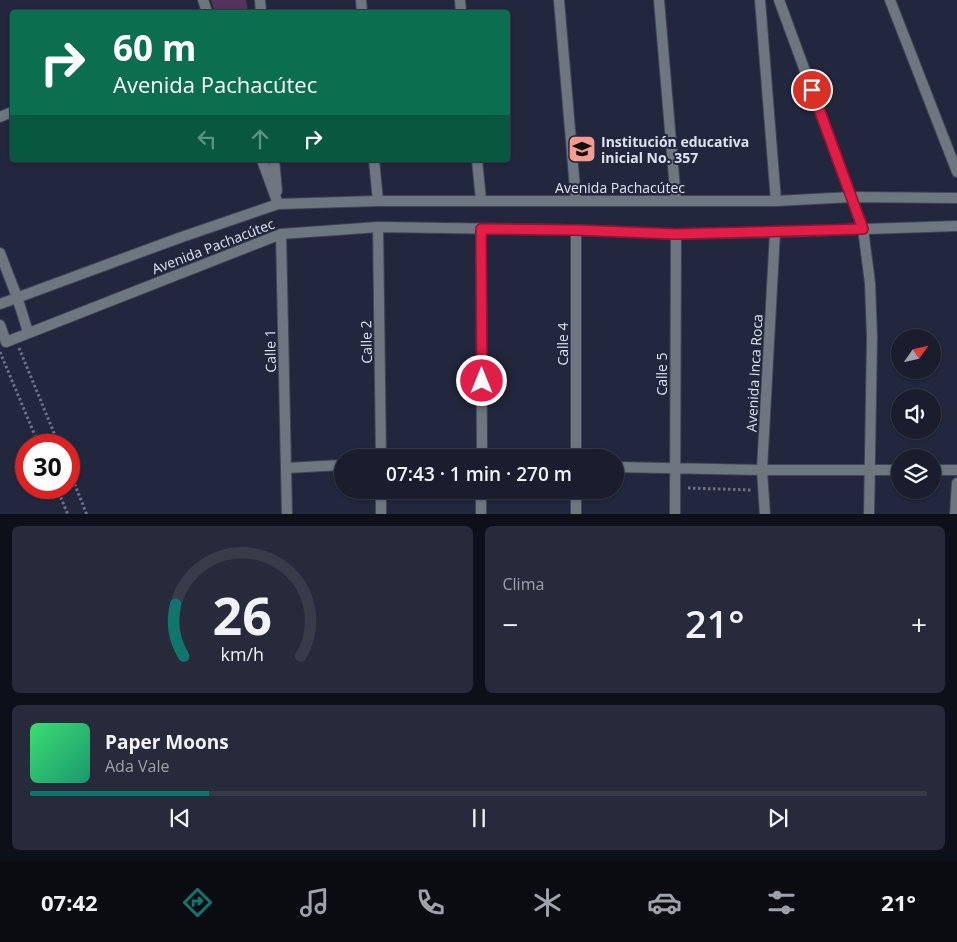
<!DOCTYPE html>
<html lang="es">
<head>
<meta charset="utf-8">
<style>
  :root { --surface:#1a1d2e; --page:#272a3a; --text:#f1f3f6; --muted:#9fa2aa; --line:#383b4a; --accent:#0f766e }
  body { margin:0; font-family:"Open Sans",sans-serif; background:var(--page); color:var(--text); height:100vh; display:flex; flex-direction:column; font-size:19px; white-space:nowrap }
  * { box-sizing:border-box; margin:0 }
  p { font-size:16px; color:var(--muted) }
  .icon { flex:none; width:28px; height:28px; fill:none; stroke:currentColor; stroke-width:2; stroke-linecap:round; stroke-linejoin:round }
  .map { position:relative; height:514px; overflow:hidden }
  .details { display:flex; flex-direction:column; gap:12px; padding:12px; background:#0e1019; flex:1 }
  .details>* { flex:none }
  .guide { position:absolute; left:10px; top:10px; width:500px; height:152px; border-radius:5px; box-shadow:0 1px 4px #0004,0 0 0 1px var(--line); background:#0b6e4f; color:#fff; overflow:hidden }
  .needle { width:32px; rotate:56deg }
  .buttons { position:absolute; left:891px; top:329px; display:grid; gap:10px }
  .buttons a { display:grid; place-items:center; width:50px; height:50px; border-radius:50%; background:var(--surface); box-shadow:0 1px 4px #0004,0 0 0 1px var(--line); font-size:25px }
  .speed { position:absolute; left:15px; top:434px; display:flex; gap:10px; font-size:25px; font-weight:700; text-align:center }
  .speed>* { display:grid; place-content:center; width:65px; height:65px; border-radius:50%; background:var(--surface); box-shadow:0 1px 4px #0004,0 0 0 1px var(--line); line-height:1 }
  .speed .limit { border:8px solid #d22; background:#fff; color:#111 }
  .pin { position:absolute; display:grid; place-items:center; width:42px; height:42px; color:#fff; margin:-21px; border:2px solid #fff; border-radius:50%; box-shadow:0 1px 5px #0007 }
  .me { position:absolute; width:55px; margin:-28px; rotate:0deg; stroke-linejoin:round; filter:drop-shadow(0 0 4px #0008) }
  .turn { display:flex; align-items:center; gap:18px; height:105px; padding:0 20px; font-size:22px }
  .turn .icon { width:65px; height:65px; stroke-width:2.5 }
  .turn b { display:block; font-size:35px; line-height:42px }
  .lanes { display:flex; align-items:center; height:48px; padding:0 20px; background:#0003; justify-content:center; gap:25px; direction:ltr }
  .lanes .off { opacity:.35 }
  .big { font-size:38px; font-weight:600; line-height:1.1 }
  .details .card { flex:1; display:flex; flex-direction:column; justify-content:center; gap:8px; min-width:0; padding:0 18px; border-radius:8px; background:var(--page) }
  .details .dial { align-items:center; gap:0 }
  .dial svg { height:130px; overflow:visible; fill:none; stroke:var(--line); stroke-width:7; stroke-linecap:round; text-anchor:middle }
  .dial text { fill:var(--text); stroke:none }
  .song { display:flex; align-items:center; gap:15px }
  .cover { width:60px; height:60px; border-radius:8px; background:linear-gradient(135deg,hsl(140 70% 55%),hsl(160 70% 35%)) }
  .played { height:5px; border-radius:2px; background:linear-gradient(90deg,var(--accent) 20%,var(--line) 20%) }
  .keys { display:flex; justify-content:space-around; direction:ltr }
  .heat { display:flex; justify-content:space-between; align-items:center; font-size:28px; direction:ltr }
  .details .tiles { flex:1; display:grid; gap:12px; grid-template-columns:1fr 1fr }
  .card:last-child { grid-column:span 2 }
  .trip { position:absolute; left:334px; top:449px; width:290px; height:50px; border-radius:25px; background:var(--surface); box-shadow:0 1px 4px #0004,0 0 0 1px var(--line); font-weight:600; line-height:50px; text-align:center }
  .menu { display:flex; height:80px; justify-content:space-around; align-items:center; background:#0a0c12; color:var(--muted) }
  .menu .icon { width:35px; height:35px }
  .menu .current { color:var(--accent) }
  .menu b { font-size:22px; color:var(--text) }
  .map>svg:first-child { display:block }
</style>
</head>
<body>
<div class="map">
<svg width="957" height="515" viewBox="0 0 957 515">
  <rect width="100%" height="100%" fill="#22273d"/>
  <path fill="#53345c" d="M 211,0 L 246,0 L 248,12 L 215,12 Z"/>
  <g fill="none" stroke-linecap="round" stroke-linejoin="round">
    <defs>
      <path id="minor" d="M 203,0 L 207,12
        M 260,0 L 261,12
        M 361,0 L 362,12
        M 460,0 L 461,12
        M 559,0 L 576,200
        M 659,0 L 676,201
        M 760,0 L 776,201
        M 779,0 L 863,229 L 870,283 L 872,337 L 869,515
        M 890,0 L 957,172
        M 0,117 L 12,112
        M 262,160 L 278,204
        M 274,160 L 277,191
        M 374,160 L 378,201
        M 477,160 L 481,200
        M 378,227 L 381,458
        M 481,229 L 482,458
        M 281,234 L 287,515
        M 576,458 L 576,230
        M 615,467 L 762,470 L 900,470
        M 286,468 L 342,465
        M 932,470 L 957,470
        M 381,515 L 381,490
        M 481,515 L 481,490
        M 576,515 L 576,490
        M 675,515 L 676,234
        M 765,515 L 762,470 L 775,232
        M 955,515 L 957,483"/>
      <path id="tertiary" d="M 0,253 L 17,297 L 28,332
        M 0,304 L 179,238 L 278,204 L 378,201 L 776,201 L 852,197 L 957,198
        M 0,325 L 6,342 L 281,234 L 378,227 L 576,230 L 676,234 L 775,232 L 957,226"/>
    </defs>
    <use href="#minor" stroke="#40455a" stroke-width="12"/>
    <use href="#tertiary" stroke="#40455a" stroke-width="12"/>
    <path stroke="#6d7184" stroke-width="3" stroke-dasharray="2.5 2.5" stroke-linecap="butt" d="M 19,348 L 59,445
      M 0,352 L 39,445
      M 69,470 L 87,515
      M 57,488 L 68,515
      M 688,488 L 751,490"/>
    <use href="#minor" stroke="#6e7780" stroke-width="10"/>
    <use href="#tertiary" stroke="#6e7780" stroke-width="10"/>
  </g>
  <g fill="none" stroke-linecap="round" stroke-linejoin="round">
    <defs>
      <path id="route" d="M 482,381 L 481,229 L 576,230 L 676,234 L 863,229 L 812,90"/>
    </defs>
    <use href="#route" stroke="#92132f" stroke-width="12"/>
    <use href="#route" stroke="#e11d48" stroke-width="9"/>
  </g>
  <defs>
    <symbol id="school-square" viewBox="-11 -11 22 22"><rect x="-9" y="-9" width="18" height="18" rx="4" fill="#f59c92" stroke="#22273d"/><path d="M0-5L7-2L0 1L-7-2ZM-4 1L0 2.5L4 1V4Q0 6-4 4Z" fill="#111"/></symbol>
  </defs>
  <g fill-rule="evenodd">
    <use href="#school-square" x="566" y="133" width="32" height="32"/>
  </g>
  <g text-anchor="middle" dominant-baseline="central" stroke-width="4" stroke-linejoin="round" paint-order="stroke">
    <g font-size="14" font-weight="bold" fill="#dee2f0" stroke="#22273d" text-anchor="start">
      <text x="601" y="141">Institución educativa<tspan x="601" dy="16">inicial No. 357</tspan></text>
    </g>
    <g font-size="14" fill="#dee2f0" stroke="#22273d">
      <text x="620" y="187">Avenida Pachacútec</text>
      <text transform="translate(213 246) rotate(-21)">Avenida Pachacútec</text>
      <text transform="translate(366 342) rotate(-91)">Calle 2</text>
      <text transform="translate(562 344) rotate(-90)">Calle 4</text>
      <text transform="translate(270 351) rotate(-91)">Calle 1</text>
      <text transform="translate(754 373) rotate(-87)">Avenida Inca Roca</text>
      <text transform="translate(661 374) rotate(-90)">Calle 5</text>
    </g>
  </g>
</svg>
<div class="buttons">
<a><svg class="needle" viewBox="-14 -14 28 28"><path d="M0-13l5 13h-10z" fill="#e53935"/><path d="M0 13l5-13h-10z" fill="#9fa2aa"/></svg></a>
<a><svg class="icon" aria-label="sound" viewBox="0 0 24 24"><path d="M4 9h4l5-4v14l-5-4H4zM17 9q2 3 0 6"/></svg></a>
<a><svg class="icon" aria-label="layers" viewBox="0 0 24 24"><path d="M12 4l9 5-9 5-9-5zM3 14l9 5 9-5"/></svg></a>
</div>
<div class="speed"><div class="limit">30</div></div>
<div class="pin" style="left:812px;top:90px;background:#d93025"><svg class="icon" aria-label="arrive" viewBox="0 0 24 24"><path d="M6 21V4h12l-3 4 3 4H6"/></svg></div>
<svg class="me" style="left:482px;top:381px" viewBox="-20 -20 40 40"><circle r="17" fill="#e11d48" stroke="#fff" stroke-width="3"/><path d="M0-11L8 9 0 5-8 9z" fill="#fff"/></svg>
<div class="trip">07:43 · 1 min · 270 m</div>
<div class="guide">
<div class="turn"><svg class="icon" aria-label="right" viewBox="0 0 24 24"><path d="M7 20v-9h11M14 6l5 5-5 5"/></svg><div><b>60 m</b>Avenida Pachacútec</div></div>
<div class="lanes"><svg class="icon off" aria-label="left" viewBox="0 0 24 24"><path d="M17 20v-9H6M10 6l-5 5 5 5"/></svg><svg class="icon off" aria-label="ahead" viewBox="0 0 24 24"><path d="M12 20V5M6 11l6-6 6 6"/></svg><svg class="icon" aria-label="right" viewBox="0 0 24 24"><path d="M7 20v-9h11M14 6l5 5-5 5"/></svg></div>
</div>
</div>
<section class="details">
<div class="tiles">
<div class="card dial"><svg viewBox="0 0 100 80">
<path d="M14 69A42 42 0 1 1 86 69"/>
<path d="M14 69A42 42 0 0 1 9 37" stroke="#0f766e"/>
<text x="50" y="56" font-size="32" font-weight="700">26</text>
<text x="50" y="72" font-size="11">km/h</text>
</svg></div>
<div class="card"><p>Clima</p>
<div class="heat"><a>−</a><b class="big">21°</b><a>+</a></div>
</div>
<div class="card">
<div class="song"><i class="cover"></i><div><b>Paper Moons</b><p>Ada Vale</p></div></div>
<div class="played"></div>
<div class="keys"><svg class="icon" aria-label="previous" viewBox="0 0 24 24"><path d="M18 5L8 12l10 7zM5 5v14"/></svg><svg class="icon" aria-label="pause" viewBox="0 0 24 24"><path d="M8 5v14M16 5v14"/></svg><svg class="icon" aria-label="next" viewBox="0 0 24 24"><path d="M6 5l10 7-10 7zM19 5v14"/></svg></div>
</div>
</div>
</section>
<nav class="menu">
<b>07:42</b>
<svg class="icon current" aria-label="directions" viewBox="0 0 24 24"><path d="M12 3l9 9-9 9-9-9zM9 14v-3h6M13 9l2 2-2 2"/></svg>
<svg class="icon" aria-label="music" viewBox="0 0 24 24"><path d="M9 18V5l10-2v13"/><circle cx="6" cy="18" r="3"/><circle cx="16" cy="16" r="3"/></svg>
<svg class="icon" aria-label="phone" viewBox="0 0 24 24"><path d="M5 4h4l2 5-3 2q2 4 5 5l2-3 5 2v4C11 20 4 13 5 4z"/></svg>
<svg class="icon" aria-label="climate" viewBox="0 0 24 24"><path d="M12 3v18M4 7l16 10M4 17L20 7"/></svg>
<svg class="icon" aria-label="car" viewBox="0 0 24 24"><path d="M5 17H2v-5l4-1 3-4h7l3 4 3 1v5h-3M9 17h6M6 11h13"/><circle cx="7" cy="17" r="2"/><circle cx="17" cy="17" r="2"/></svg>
<svg class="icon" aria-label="filters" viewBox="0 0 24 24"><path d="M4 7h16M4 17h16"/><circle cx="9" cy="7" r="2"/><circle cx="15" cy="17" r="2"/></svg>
<b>21°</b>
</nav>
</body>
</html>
